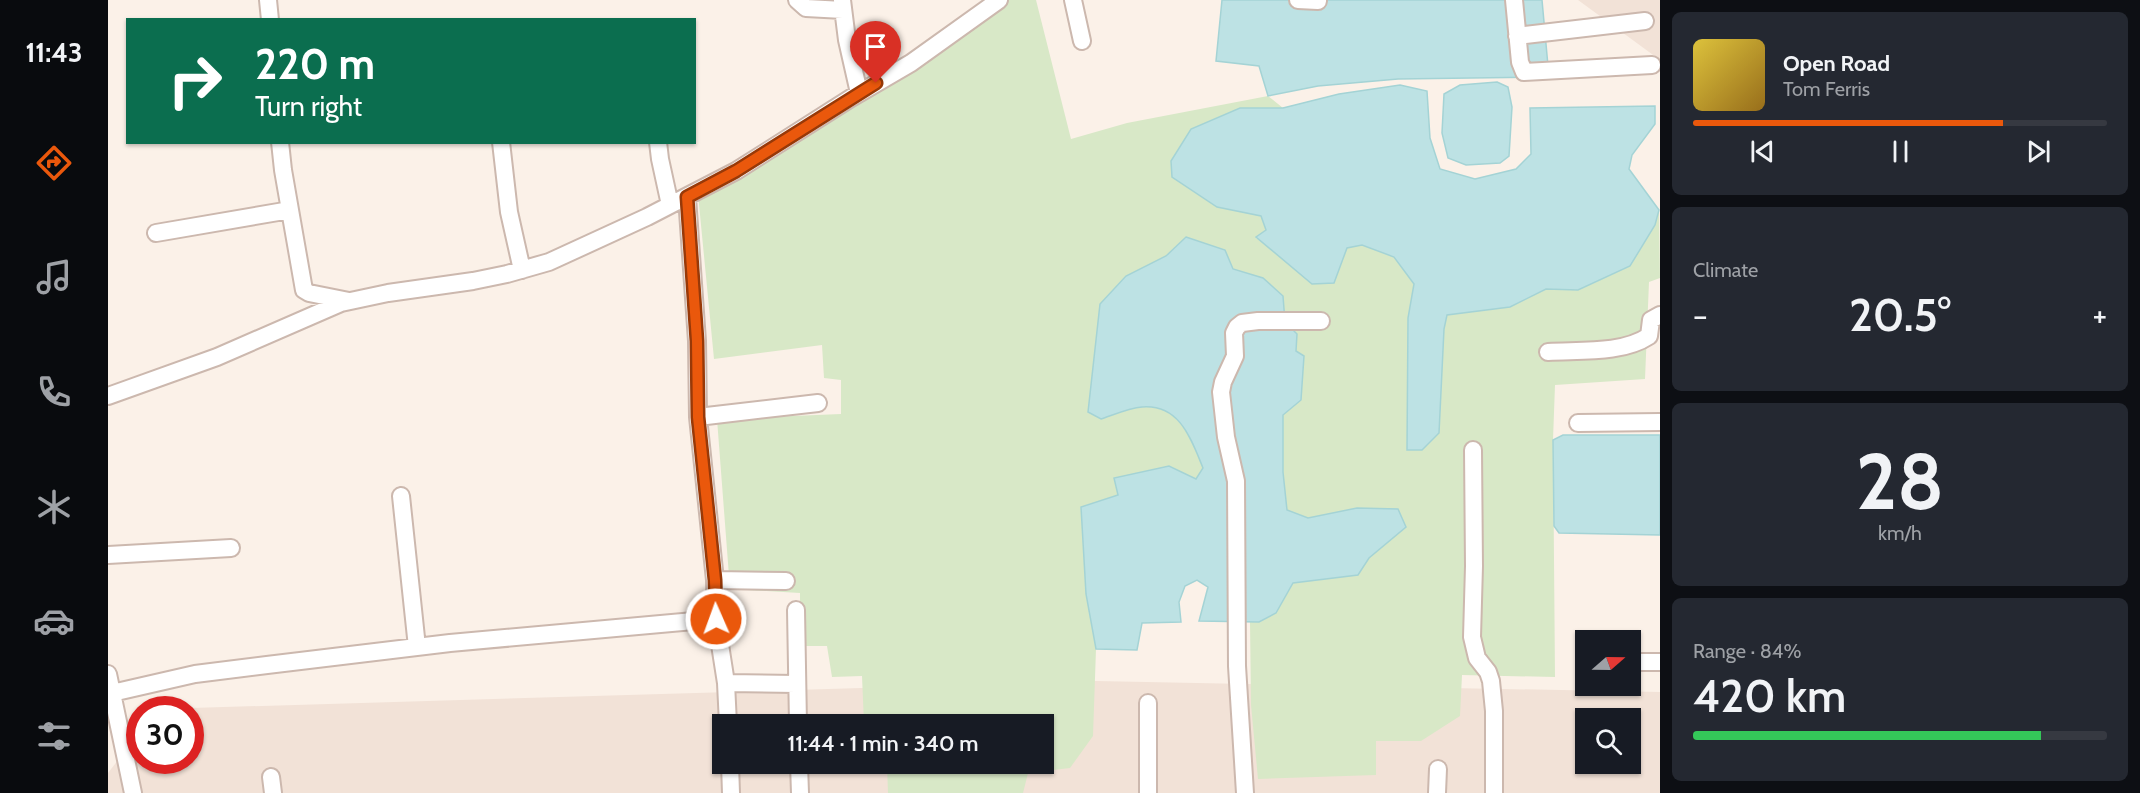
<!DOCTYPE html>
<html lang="en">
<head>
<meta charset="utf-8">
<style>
  :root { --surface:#171b24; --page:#242831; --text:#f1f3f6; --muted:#9ea1a6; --line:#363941; --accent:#ea580c }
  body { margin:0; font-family:Cabin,sans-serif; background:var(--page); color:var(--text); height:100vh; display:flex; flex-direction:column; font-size:22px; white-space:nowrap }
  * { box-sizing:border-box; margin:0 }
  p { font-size:20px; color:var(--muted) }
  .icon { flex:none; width:33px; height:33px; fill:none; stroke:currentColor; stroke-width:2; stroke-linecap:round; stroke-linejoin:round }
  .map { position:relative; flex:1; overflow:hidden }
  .sheet { display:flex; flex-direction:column; gap:12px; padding:12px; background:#0d0f14; width:480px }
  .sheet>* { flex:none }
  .hud { position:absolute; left:18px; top:18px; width:570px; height:126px; border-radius:0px; box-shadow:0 2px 4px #0004; background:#0b6e4f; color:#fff; overflow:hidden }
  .needle { width:39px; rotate:70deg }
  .buttons { position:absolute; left:1467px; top:630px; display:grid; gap:12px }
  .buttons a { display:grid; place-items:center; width:66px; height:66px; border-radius:0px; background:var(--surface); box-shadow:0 2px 4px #0004; font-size:30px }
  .speed { position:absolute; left:18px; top:696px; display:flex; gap:12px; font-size:30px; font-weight:700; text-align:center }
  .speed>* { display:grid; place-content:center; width:78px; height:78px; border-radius:50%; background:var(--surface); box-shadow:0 2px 4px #0004; line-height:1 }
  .speed .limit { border:9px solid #d22; background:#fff; color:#111 }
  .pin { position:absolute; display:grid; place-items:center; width:51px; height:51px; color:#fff; margin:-62px -26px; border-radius:50% 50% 50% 0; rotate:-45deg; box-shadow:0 0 6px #0007 }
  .pin .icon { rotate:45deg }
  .me { position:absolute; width:66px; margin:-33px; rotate:358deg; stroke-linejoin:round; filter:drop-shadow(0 0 4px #0008) }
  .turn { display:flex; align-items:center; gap:21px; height:126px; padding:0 30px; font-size:27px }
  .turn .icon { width:78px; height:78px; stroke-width:2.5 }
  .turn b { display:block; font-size:42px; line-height:51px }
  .big { font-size:45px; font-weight:600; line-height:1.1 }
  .sheet .tile { flex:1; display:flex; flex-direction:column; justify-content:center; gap:9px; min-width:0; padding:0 21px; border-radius:9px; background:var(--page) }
  .sheet .dial { align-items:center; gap:0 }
  .dial b { font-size:78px; line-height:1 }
  .song { display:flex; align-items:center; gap:18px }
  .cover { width:72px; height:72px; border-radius:9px; background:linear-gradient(135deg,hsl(50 70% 55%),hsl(40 70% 35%)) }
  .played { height:6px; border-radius:3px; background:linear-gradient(90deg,var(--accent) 75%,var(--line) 75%) }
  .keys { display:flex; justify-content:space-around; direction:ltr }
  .heat { display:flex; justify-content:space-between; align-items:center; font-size:33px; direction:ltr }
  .charge { height:9px; border-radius:4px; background:linear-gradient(90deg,#34c759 84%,var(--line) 0) }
  .trip { position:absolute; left:604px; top:714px; width:342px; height:60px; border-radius:0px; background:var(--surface); box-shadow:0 2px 4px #0004; font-weight:600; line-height:60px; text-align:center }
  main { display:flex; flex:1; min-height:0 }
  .dock { display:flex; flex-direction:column; width:108px; justify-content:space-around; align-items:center; background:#090b0e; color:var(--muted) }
  .dock .icon { width:42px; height:42px }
  .dock .on { color:var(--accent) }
  .dock b { font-size:27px; color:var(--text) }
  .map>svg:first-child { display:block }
</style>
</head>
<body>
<main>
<nav class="dock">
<b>11:43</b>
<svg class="icon on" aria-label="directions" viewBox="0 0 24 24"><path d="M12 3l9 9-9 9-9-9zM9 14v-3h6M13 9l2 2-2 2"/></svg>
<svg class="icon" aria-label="music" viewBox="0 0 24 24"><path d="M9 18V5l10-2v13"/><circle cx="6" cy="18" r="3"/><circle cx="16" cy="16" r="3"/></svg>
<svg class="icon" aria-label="phone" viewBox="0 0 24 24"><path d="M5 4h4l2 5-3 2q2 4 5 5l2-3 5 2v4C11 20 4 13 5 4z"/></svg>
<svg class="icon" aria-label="climate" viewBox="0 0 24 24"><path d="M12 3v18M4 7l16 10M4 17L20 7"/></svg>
<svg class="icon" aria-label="car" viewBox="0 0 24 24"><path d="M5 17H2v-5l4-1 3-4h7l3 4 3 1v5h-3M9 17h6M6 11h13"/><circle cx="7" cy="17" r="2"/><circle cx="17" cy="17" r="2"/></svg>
<svg class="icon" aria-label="filters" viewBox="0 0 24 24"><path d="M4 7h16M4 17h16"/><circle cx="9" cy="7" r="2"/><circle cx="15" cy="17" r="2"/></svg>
</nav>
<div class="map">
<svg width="1552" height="793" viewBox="0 0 1552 793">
  <rect width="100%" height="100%" fill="#fbf1e8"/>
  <path fill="#f2e2d7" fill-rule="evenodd" d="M 1470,0 L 1552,0 L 1552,60 Z
    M 988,681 L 1552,692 L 1552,793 L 0,793 L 0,773 L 31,733 L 32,760 L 82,760 L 82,710 L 50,709 ZM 1478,718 L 1522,718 L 1522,764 L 1478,764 ZM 615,724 L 936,724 L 936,764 L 615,764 Z"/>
  <path fill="#d8e8c7" d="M 895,0 L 928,0 L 963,139 L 1019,123 L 1160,96 L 1175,108 L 1132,108 L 1109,207 L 1153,216 L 1158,230 L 1148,238 L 1226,283 L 1238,248 L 1254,245 L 1286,257 L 1306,284 L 1300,318 L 1336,329 L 1339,315 L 1402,307 L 1438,289 L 1470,290 L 1522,266 L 1547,225 L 1551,210 L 1552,278 L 1541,282 L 1537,379 L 1447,385 L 1445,440 L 1447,677 L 1354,675 L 1352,716 L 1313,741 L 1268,741 L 1268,775 L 1150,779 L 1143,705 L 1142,622 C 1167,622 1174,602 1185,583 L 1250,575 L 1261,558 L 1298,527 L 1249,508 L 1200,518 L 1179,510 L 1175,472 L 1175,415 L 1193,400 L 1188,351 L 1177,322 L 1155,278 L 1125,269 L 1078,237 L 1058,256 L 1018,276 L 992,304 L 987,354 L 993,419 C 1006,415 1021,408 1034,407 C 1071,404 1083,439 1096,468 L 1088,479 L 1006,479 L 1010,495 L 973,507 L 978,594 L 988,649 L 985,736 L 962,768 L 920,773 L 915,793 L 780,793 L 779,765 L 758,764 L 936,764 L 936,724 L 756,724 L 754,676 L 724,677 L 719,646 L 692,646 L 692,593 L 622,589 L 609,419 L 733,414 L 733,380 L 716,378 L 714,345 L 606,359 L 590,194 Z"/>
  <path fill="#bde2e4" stroke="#a4d3d5" stroke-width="1.5" d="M 1114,0 L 1434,0 L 1441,77 L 1290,79 L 1210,86 L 1160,96 L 1151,66 L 1108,61 Z
    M 1389,82 L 1400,87 L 1404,107 L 1401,156 L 1392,163 L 1358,165 L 1340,158 L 1334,133 L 1336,94 L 1352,85 Z
    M 1292,85 L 1319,91 L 1322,138 L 1332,169 L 1367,179 L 1408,169 L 1423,154 L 1422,108 L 1547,106 L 1547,124 L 1524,155 L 1521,169 L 1551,210 L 1547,225 L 1522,266 L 1470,290 L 1438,289 L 1402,307 L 1339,315 L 1336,329 L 1331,433 L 1314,450 L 1299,450 L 1300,318 L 1306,284 L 1286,257 L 1254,245 L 1239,248 L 1226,283 L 1204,284 L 1148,237 L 1158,230 L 1153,216 L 1109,207 L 1064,177 L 1063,161 L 1083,129 L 1132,108 L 1175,108 L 1231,94 Z
    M 1078,237 L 1117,250 L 1125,269 L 1155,278 L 1175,296 L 1177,322 L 1189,334 L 1188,351 L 1196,356 L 1193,400 L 1175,415 L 1175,472 L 1179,510 L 1200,518 L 1249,508 L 1290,509 L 1298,527 L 1261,558 L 1250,575 L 1185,583 L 1168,613 L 1151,622 L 1091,621 L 1100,587 L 1089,580 L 1077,586 L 1071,602 L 1073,622 L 1034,623 L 1029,650 L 988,649 L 978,594 L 973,507 L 1010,495 L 1006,478 L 1061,466 L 1088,479 L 1095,468 C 1083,439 1072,404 1034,407 C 1021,408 1005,415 993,419 L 980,412 L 992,304 L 1018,276 L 1058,256 Z
    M 1455,435 L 1552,435 L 1552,535 L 1451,533 L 1446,526 L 1445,440 Z"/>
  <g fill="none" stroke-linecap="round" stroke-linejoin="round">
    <defs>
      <path id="minor" d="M 160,0 L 162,20
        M 689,0 L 698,8 L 735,10
        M 734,0 L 739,40 L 751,93
        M 965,0 L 974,41
        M 1190,0 L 1210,1
        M 1406,0 L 1412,62 L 1416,72 L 1544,65
        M 1409,36 L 1537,21
        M 172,142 L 175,170 L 196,290 L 201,293 L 241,301
        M 393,142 L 401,212 L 414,270
        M 550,142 L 552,159 L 562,205
        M 579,197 L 589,341 L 590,417 L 607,580 L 608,619 L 618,683 L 620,724
        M 48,233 L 182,210
        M 1440,352 C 1472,350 1514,354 1541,336 L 1543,320 L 1552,315
        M 0,396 L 109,357 L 233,303 L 280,293 L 365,281 L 399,274 L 441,262 L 539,217 L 628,171 L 743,98 L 803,63 L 891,0
        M 590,417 L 710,403
        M 1470,423 L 1552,422
        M 1365,450 L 1366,566 L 1364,637 L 1369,658 L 1380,672 L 1383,681 L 1386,711 L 1386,793
        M 293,496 L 309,647
        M 0,555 L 123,548
        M 607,580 L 678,581
        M 688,610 L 690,724
        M 1522,662 L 1552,662
        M 0,674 L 25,793
        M 618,683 L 688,684
        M 4,693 L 87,674 L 159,665 L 342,643 L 608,619
        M 1040,703 L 1040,793
        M 622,764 L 623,793
        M 691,764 L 692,793
        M 163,777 L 165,793
        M 1137,793 L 1129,666 L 1128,481 L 1118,437 L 1113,392 L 1115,382 L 1127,356 L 1126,333 L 1129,327 L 1134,323 L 1150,321 L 1213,321
        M 1329,793 L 1330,769"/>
    </defs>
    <use href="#minor" stroke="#ccb8ae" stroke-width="20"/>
    <use href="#minor" stroke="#fff" stroke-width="16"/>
  </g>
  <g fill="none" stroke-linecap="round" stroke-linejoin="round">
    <defs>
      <path id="route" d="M 608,619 L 607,580 L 590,417 L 589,341 L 579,197 L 628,171 L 768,83"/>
    </defs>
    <use href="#route" stroke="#983908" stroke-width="15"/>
    <use href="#route" stroke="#ea580c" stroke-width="10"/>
  </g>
</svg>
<div class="buttons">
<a><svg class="needle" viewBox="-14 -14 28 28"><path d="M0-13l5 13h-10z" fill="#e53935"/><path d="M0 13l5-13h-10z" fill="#9ea1a6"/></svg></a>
<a><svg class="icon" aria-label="search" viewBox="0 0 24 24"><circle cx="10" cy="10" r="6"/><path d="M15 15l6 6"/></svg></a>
</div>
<div class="speed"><div class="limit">30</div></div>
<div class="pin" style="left:768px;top:83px;background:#d93025"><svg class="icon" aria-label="arrive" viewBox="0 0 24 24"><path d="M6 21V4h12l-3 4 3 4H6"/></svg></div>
<svg class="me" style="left:608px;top:619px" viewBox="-20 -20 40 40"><circle r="17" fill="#ea580c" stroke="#fff" stroke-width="3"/><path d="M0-11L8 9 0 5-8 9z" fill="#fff"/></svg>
<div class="trip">11:44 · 1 min · 340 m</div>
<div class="hud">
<div class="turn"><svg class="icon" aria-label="right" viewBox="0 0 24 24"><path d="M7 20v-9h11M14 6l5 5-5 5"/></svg><div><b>220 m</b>Turn right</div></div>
</div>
</div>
<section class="sheet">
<div class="tile">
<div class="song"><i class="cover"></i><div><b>Open Road</b><p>Tom Ferris</p></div></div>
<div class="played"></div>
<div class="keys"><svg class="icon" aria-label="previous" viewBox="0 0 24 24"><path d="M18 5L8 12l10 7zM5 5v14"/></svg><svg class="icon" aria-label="pause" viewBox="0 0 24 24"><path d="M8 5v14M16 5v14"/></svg><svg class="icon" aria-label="next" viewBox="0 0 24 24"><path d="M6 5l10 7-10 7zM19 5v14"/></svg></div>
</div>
<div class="tile"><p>Climate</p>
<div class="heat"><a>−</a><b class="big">20.5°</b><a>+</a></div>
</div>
<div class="tile dial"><b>28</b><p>km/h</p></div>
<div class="tile"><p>Range · 84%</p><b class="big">420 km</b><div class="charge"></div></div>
</section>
</main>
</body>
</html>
